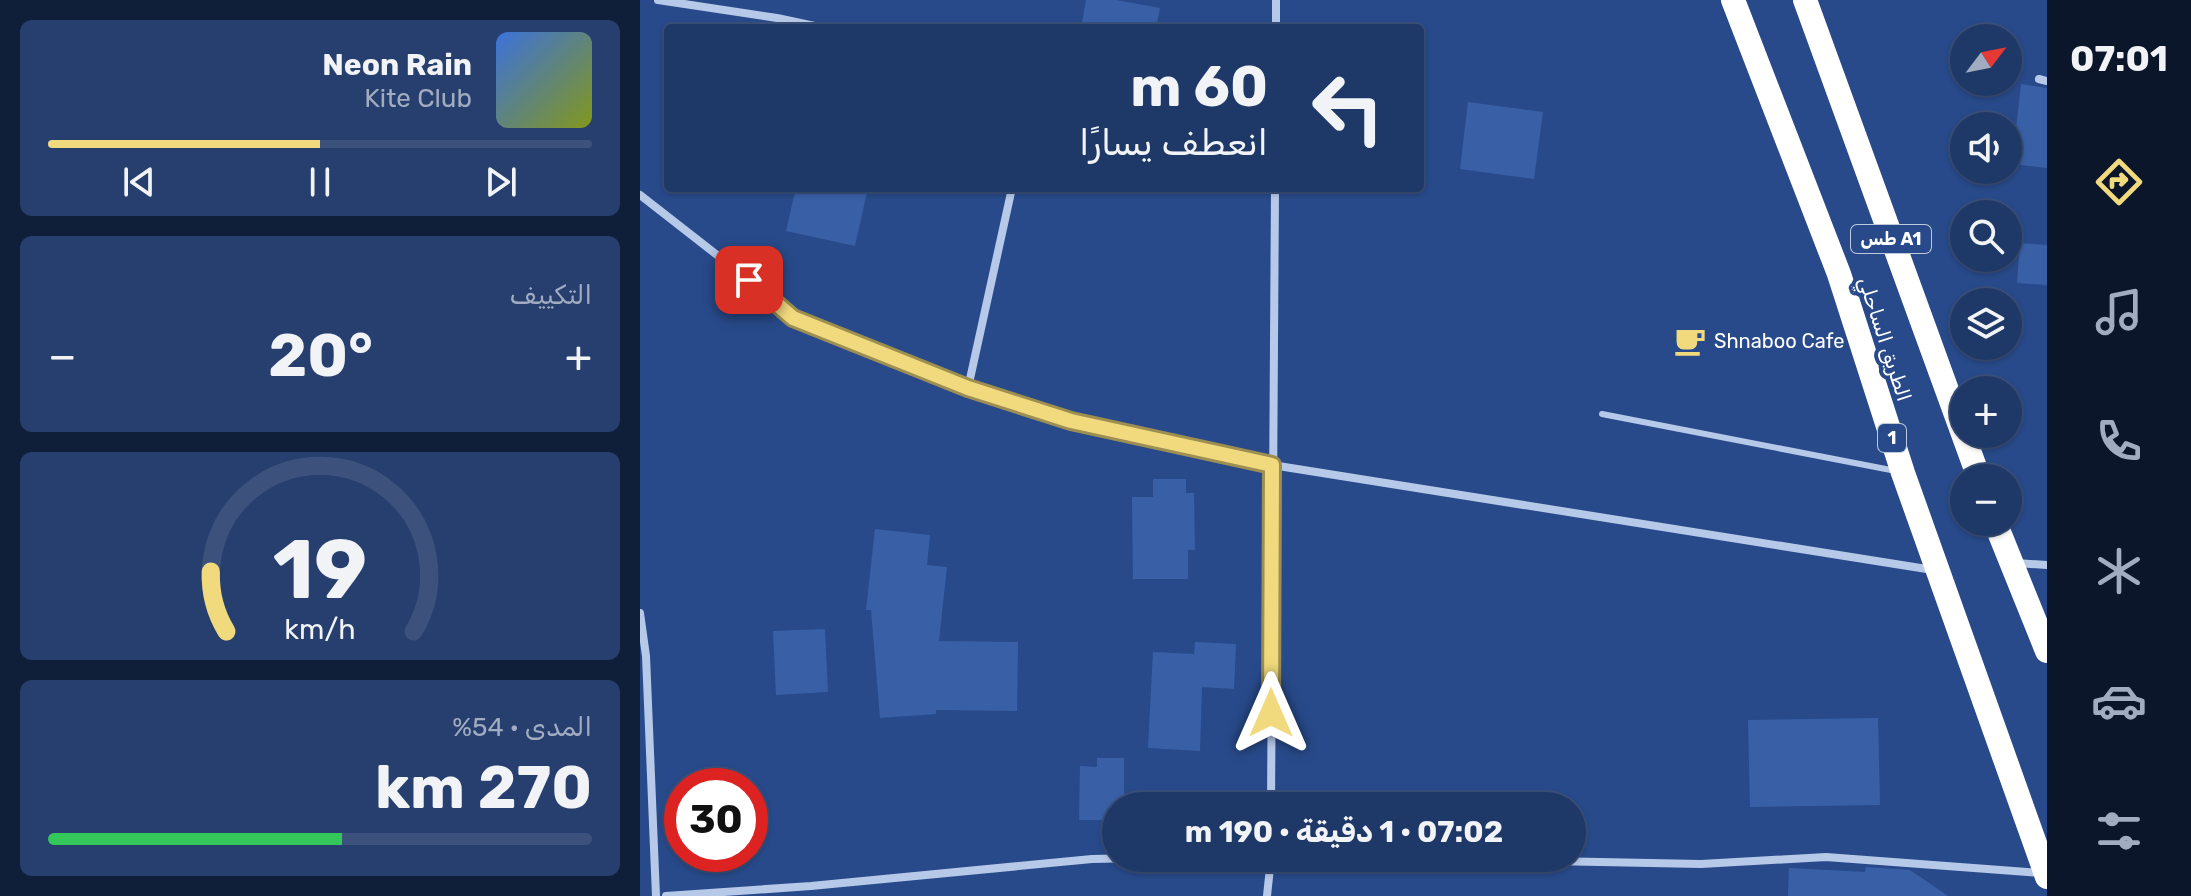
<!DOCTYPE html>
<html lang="ar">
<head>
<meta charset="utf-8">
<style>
  :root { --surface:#1e3868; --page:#263f6e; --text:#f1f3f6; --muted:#a1acc0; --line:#3c527c; --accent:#f1da7d }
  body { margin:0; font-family:Rubik,"Noto Sans Arabic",sans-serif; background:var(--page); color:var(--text); direction:rtl; height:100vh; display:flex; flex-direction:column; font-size:30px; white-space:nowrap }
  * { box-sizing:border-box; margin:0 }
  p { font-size:26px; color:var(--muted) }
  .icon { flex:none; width:44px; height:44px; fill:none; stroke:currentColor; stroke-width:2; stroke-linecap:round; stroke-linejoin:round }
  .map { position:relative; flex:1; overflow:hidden; direction:ltr }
  .panel { display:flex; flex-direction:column; gap:20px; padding:20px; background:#101f39; width:640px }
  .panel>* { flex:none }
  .hud { position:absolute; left:24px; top:24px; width:760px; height:168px; border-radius:8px; box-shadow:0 2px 6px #0004,0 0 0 2px var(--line); direction:rtl; background:#1e3868; color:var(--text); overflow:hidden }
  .needle { width:52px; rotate:58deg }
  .buttons { position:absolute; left:1310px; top:24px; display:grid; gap:16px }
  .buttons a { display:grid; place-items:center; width:72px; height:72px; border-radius:50%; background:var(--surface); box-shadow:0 2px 6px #0004,0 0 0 2px var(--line); font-size:40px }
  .speed { position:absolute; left:24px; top:768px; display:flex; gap:16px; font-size:40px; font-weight:700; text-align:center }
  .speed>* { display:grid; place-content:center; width:104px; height:104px; border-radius:50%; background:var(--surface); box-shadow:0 2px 6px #0004,0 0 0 2px var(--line); line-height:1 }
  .speed .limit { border:12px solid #d22; background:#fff; color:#111 }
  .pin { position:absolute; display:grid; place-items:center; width:68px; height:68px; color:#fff; margin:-34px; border-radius:16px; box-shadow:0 4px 12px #0006 }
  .me { position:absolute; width:88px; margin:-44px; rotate:0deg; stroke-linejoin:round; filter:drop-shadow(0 0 6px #0008) }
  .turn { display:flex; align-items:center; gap:28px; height:168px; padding:0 24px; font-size:36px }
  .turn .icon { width:104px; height:104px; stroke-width:2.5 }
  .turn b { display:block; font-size:56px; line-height:68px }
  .big { font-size:60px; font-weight:700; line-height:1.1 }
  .panel .widget { flex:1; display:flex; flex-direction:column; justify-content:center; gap:12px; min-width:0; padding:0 28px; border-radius:12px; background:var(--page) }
  .panel .dial { align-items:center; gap:0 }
  .dial svg { height:208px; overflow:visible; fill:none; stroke:var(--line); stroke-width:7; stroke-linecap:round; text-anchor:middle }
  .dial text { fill:var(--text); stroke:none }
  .song { display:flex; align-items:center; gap:24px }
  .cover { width:96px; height:96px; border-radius:12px; background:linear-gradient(135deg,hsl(220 70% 55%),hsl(70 70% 35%)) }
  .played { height:8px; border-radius:4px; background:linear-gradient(90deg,var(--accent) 50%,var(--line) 50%) }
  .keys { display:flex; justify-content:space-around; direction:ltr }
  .heat { display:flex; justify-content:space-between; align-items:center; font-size:44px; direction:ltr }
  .charge { height:12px; border-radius:6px; background:linear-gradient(90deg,#34c759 54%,var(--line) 0) }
  .trip { position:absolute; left:462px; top:792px; width:484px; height:80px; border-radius:40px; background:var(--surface); box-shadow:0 2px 6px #0004,0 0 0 2px var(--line); font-weight:700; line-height:80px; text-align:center; direction:rtl }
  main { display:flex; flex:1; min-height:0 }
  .tabs { display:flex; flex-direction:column; width:144px; justify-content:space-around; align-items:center; background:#0c162a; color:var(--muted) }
  .tabs .icon { width:56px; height:56px }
  .tabs .active { color:var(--accent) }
  .tabs b { font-size:36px; color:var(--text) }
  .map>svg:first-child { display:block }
</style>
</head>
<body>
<main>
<nav class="tabs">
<b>07:01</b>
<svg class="icon active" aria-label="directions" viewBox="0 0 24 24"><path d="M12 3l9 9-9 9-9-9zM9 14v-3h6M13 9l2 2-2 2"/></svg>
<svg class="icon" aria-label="music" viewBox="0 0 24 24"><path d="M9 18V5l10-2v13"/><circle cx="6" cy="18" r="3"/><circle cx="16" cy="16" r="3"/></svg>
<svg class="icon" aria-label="phone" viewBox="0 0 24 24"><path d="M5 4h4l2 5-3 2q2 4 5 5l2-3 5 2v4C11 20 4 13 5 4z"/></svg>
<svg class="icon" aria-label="climate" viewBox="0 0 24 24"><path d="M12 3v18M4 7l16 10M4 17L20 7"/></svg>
<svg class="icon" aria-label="car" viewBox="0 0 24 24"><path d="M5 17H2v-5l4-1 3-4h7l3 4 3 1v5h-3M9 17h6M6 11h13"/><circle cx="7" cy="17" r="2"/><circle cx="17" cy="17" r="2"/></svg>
<svg class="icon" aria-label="filters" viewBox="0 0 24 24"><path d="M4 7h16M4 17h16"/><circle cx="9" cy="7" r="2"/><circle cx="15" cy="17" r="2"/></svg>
</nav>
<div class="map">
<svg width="1407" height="896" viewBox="0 0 1407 896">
  <rect width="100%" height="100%" fill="#284a8a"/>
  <path fill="#3960a7" d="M 446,0 L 476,0 L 520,8 L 516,28 L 441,28 Z
    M 1381,84 L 1407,88 L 1407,168 L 1372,164 Z
    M 828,102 L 903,112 L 894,179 L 820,169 Z
    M 156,188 L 228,188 L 215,246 L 146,231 Z
    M 1380,243 L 1407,245 L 1407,285 L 1377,283 Z
    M 513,479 L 546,479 L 546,493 L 554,493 L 555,550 L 548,550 L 548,579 L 493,579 L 492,497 L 513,497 Z
    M 235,529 L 290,535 L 287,565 L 307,567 L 299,641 L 378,642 L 377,711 L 296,710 L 296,714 L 240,718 L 231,610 L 226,610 Z
    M 185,629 L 188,692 L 136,695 L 133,631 Z
    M 555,642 L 596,644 L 594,689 L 562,687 L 560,751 L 508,748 L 513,652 L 554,654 Z
    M 1238,718 L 1240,805 L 1110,807 L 1108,720 Z
    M 457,758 L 484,758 L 484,806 L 476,806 L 476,820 L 439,820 L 440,766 L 457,767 Z
    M 1226,867 L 1270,870 L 1308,896 L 1148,896 L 1149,868 L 1225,872 Z"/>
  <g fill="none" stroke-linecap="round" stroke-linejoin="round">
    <path stroke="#b7c9e9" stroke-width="6" d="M 962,414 L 1256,471"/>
    <path stroke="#b7c9e9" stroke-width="8" d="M 18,0 L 137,18 L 184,28
      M 636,28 L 636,0
      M 1399,79 L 1407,81
      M 0,195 L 86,262 L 153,318 L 328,388 L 431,421 L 632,465 L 1293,570
      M 328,388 L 372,188
      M 1376,563 L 1407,565
      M 0,613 L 6,656 L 16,896
      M 631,806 L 635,188
      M 671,858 L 713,861 L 853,860 L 1061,864 L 1186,857 L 1401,873
      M 26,896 L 171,886 L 452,859 L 500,858
      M 627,896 L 631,858"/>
    <path stroke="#fff" stroke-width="24" d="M 1093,0 L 1199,274 L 1263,473 L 1407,877
      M 1165,0 L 1339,478
      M 1355,522 L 1407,651"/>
  </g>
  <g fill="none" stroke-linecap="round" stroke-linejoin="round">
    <defs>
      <path id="route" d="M 109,280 L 153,318 L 328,388 L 431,421 L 632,465 L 631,713"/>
    </defs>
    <use href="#route" stroke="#9d8e51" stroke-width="20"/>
    <use href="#route" stroke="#f1da7d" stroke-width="14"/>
  </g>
  <defs>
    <symbol id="cafe-bare" viewBox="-9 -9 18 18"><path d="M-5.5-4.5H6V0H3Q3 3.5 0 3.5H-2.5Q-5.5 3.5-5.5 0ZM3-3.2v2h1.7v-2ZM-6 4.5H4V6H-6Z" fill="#f1da7d" stroke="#284a8a" stroke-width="2.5" paint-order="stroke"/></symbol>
  </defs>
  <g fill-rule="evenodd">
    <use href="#cafe-bare" x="1028" y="319" width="44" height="44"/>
  </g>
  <g text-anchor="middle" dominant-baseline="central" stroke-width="8" stroke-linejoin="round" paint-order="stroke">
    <g fill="#284a8a" stroke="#bec9dc" stroke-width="2">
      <rect x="1211" y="225" width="80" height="28" rx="6"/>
      <rect x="1238" y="424" width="28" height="28" rx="6"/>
    </g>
    <g font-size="18" font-weight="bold" fill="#fff">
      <text x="1251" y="239">طس A1</text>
      <text x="1252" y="438">1</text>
    </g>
    <g font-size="20" fill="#fff" stroke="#284a8a">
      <text transform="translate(1245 339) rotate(72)">الطريق الساحلي</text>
    </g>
    <g font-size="20" fill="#fff" stroke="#284a8a" text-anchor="start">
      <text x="1074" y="341">Shnaboo Cafe</text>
    </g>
  </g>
</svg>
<div class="buttons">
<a><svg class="needle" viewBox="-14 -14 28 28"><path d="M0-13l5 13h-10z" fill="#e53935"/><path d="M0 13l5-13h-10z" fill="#a1acc0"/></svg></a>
<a><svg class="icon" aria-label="sound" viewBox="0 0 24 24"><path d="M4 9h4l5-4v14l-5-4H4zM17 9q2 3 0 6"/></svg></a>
<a><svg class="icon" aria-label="search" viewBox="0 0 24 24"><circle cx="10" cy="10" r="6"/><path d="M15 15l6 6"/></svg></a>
<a><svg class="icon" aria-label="layers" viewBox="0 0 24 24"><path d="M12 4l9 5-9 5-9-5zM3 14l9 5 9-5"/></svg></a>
<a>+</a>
<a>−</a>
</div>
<div class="speed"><div class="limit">30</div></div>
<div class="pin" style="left:109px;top:280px;background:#d93025"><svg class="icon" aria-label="arrive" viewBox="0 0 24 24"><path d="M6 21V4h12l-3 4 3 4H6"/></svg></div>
<svg class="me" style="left:631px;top:713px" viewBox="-20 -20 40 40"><path d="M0-17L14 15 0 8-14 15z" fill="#f1da7d" stroke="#fff" stroke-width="4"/></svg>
<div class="trip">07:02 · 1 دقيقة · 190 m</div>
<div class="hud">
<div class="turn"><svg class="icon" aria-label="left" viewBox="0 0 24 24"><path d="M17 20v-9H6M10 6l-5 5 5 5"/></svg><div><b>60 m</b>انعطف يسارًا</div></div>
</div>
</div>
<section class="panel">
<div class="widget">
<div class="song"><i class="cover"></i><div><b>Neon Rain</b><p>Kite Club</p></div></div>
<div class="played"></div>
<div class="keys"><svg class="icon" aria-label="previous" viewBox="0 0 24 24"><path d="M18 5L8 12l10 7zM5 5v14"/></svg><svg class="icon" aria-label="pause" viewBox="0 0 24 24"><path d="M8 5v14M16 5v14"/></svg><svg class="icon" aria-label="next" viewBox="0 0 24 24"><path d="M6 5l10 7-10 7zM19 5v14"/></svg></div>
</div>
<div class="widget"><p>التكييف</p>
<div class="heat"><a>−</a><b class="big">20°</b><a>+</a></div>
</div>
<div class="widget dial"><svg viewBox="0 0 100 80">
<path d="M14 69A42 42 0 1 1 86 69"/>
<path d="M14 69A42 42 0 0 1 8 46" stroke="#f1da7d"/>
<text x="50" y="56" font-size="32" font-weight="700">19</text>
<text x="50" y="72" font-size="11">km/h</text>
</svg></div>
<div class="widget"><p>المدى · 54%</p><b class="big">270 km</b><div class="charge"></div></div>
</section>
</main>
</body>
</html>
